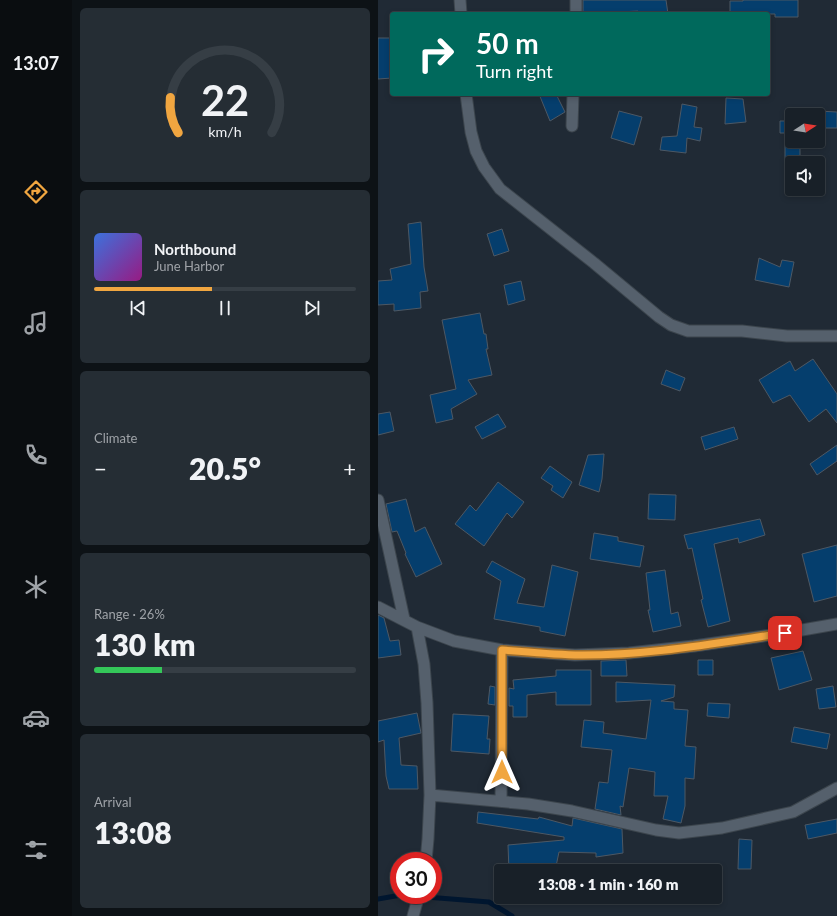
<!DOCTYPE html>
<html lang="en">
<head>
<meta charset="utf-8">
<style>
  :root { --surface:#182028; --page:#252d34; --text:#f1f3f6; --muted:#9fa3a8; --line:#363e45; --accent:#f1a640 }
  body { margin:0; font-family:Lato,sans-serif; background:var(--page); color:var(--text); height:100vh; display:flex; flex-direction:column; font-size:15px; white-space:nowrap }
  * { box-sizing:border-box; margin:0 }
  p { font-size:13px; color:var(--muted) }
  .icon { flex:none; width:22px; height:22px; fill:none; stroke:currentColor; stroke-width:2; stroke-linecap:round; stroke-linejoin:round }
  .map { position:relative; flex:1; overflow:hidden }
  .panel { display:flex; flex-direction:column; gap:8px; padding:8px; background:#0d1216; width:306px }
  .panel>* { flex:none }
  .banner { position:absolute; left:12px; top:12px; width:380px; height:84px; border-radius:4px; box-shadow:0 2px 6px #0003,0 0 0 1px var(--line); background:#00695c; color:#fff; overflow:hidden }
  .needle { width:26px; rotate:78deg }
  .controls { position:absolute; left:407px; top:108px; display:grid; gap:8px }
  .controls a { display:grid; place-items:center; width:40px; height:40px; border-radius:4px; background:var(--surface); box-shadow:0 2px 6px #0003,0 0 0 1px var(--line); font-size:20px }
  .speed { position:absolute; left:12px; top:852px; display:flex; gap:8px; font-size:20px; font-weight:700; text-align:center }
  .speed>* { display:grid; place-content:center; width:52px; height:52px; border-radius:50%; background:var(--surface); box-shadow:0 2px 6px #0003,0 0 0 1px var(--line); line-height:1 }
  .speed .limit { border:6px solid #d22; background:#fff; color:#111 }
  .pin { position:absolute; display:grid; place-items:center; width:34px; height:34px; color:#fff; margin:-17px; border-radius:8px; box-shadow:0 2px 6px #0006 }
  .me { position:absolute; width:44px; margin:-22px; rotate:0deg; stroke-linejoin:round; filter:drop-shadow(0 0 3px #0008) }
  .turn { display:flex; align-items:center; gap:14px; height:84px; padding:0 20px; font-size:18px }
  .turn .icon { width:52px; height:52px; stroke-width:2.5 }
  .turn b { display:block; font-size:28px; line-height:34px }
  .big { font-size:30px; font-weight:800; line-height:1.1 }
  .panel .widget { flex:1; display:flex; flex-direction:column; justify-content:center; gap:6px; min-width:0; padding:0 14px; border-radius:6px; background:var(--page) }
  .panel .dial { align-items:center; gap:0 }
  .dial svg { height:104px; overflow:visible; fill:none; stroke:var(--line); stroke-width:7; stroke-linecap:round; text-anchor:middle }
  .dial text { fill:var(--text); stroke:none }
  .song { display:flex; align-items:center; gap:12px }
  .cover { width:48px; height:48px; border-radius:6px; background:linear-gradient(135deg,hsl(220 70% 55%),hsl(310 70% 35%)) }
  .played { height:4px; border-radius:2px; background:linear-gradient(90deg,var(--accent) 45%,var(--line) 45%) }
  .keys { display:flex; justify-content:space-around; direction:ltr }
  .heat { display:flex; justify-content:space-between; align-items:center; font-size:22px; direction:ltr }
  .charge { height:6px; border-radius:3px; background:linear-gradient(90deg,#34c759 26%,var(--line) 0) }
  .trip { position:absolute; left:116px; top:864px; width:228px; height:40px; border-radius:4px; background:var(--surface); box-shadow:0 2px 6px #0003,0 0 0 1px var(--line); font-weight:800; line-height:40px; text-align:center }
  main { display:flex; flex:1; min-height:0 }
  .tabs { display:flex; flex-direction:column; width:72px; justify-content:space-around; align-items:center; background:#0a0d10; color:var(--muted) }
  .tabs .icon { width:28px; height:28px }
  .tabs .active { color:var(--accent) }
  .tabs b { font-size:18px; color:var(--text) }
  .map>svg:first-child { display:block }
</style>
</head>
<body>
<main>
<nav class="tabs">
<b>13:07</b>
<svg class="icon active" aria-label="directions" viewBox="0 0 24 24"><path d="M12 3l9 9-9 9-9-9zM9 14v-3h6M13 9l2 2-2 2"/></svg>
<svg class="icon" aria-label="music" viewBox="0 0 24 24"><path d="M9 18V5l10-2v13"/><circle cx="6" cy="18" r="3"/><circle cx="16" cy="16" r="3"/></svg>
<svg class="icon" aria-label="phone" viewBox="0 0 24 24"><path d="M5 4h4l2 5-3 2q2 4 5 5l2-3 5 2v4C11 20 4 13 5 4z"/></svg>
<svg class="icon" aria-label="climate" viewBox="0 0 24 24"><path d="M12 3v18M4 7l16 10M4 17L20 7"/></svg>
<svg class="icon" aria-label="car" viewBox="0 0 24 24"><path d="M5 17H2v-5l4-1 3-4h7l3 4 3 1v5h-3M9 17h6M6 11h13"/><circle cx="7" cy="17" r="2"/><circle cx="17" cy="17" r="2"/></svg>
<svg class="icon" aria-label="filters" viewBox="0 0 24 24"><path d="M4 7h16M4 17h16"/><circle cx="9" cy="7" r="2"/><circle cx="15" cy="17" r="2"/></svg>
</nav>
<section class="panel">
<div class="widget dial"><svg viewBox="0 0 100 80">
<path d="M14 69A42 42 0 1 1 86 69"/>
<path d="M14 69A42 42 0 0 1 8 42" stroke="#f1a640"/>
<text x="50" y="56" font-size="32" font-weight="700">22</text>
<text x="50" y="72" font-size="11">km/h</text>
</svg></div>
<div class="widget">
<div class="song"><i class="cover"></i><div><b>Northbound</b><p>June Harbor</p></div></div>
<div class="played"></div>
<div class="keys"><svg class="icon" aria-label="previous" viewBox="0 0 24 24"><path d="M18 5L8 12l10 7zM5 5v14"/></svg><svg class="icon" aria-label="pause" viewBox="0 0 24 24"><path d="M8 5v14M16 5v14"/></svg><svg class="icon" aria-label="next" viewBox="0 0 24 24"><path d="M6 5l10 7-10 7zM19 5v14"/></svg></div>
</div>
<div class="widget"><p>Climate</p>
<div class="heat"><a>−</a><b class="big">20.5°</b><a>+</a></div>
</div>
<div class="widget"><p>Range · 26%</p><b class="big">130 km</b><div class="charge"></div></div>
<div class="widget"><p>Arrival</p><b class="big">13:08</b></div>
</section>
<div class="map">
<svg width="459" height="916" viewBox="0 0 459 916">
  <rect width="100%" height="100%" fill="#202a35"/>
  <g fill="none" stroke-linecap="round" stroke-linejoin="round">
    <path stroke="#00162f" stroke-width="5" d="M 0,899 L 23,895 L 111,902 L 134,916"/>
  </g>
  <path fill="#053e6d" stroke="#4d5864" d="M 205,0 L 288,0 L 290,14 L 261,14 L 260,11 L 205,14 Z
    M 365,0 L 420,0 L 420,17 L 397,17 L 397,14 L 352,14 L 352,1 L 365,1 Z
    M 0,38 L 14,38 L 14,78 L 0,79 Z
    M 161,94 L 178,94 L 187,112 L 172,121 Z
    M 348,98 L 365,99 L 368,122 L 347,124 Z
    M 304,104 L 319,107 L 316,127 L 324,128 L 322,141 L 309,138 L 308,153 L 282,150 L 284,137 L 299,136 Z
    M 241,111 L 264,117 L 256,145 L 233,138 Z
    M 440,111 L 459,112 L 459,128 L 440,128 Z
    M 402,121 L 414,121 L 414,133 L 402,133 Z
    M 407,141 L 422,141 L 422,160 L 407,160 Z
    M 43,222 L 46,267 L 50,291 L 42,292 L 43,308 L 16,311 L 16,304 L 0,305 L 0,281 L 14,280 L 12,269 L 33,264 L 30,224 Z
    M 124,229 L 131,251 L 116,256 L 109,234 Z
    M 381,258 L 402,267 L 404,260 L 416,262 L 411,287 L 377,280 Z
    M 143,281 L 147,300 L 130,305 L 126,285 Z
    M 102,313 L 106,334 L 108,334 L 110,349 L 108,349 L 114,375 L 90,380 L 99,394 L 73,409 L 75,419 L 58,423 L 52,395 L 78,389 L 64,320 Z
    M 435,359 L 459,394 L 459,423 L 448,409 L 431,422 L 412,395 L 395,403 L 381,380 L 412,361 L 417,371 Z
    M 288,370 L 307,378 L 302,391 L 283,384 Z
    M 12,412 L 16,431 L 0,435 L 0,414 Z
    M 120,414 L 128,427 L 104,439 L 97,427 Z
    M 356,427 L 360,439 L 327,450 L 323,437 Z
    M 459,445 L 459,461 L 439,475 L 432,464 Z
    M 226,454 L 224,479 L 221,492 L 201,485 L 210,455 Z
    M 172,466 L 194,482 L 185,498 L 173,490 L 175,486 L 163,478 Z
    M 120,482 L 146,502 L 134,518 L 129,513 L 106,546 L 77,524 L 92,505 L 98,511 Z
    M 271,494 L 298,495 L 297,520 L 270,519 Z
    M 28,499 L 37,532 L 47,527 L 64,564 L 38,577 L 27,554 L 28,553 L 19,531 L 14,532 L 8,504 Z
    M 382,519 L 387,535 L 361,543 L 360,538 L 336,544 L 352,621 L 330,627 L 323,600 L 325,599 L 314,548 L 310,549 L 306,535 Z
    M 216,533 L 240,537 L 240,541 L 266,546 L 262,567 L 212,559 Z
    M 459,545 L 459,596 L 436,602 L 424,554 Z
    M 114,561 L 147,579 L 139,603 L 166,607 L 174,565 L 200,572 L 187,636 L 162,631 L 162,627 L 116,619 L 123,581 L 108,572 Z
    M 287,570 L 293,614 L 300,612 L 303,626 L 275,632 L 270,610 L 272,610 L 268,573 Z
    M 0,615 L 6,618 L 12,641 L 21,640 L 23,655 L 0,658 Z
    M 425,651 L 434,680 L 401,690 L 393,658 Z
    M 248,660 L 249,676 L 223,676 L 223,661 Z
    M 320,660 L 335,660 L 335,675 L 320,675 Z
    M 178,670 L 213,670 L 213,705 L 178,705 L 178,692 L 149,695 L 149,717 L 135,717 L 135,706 L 131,706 L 131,688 L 136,689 L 135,680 L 178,676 Z
    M 238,682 L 297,685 L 296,697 L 283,701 L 296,702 L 296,709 L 310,710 L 307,746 L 318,747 L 316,779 L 307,778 L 307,806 L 303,823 L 285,819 L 290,796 L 276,796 L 277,772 L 251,768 L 245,807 L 242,806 L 243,815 L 217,809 L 221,782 L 230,783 L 234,750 L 203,747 L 206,720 L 226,722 L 225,733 L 268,739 L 273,700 L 238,702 Z
    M 112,686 L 117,687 L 117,705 L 110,704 Z
    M 455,686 L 458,707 L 441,709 L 438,689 Z
    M 330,703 L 352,704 L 351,718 L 329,716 Z
    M 39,713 L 43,733 L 21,738 L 23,765 L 39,766 L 40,789 L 11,789 L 8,776 L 6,740 L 0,742 L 0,721 Z
    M 75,714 L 111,716 L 109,739 L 112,739 L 111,754 L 73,751 Z
    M 416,727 L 452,734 L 449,749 L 413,742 Z
    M 100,812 L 160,819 L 161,817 L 194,826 L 195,818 L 244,829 L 245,853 L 218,857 L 218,853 L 181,852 L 177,871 L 131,871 L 130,845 L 186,840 L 186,837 L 99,823 Z
    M 459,819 L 459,833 L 430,839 L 427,825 Z
    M 361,839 L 374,840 L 373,869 L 360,869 Z"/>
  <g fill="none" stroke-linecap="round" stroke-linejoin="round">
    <defs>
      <path id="minor" d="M 82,0 L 83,14
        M 198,14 L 198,0
        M 88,94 L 93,132 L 98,151 L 106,167 L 122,189 L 216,263 L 281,317 L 293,325 L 310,331 L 364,331 L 409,336 L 459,336
        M 194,126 L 195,94
        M 0,500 L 26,619
        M 0,607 L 39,627 L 76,641 L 124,650 L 197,655 L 251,653 L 316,646 L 407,633 L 459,624
        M 39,627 L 46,664 L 49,703 L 52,795 L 50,839 L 48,861
        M 52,795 L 150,804 L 194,811 L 278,830 L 301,833 L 344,828 L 415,812 L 459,788
        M 123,801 L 124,650
        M 35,916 L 41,895"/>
    </defs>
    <use href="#minor" stroke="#3c454d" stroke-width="13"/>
    <use href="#minor" stroke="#55606c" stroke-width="11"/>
  </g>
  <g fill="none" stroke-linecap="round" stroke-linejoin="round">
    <defs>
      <path id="route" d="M 124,772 L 124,650 C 148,652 173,654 197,655 C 268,656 338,643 407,633"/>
    </defs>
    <use href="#route" stroke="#9d6c2a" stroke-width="10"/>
    <use href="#route" stroke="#f1a640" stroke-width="7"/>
  </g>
</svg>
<div class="controls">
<a><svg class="needle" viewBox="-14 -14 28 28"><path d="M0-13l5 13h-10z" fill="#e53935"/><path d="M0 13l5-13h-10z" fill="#9fa3a8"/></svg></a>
<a><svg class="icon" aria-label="sound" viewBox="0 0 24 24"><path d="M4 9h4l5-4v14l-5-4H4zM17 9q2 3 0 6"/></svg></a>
</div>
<div class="speed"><div class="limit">30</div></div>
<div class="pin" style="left:407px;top:633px;background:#d93025"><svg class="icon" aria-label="arrive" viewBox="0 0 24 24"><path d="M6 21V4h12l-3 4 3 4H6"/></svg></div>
<svg class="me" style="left:124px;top:772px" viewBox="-20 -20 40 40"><path d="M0-17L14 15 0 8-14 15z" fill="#f1a640" stroke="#fff" stroke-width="4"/></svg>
<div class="trip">13:08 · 1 min · 160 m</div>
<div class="banner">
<div class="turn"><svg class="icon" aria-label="right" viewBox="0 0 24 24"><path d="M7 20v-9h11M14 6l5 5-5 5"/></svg><div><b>50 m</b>Turn right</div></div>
</div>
</div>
</main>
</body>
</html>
